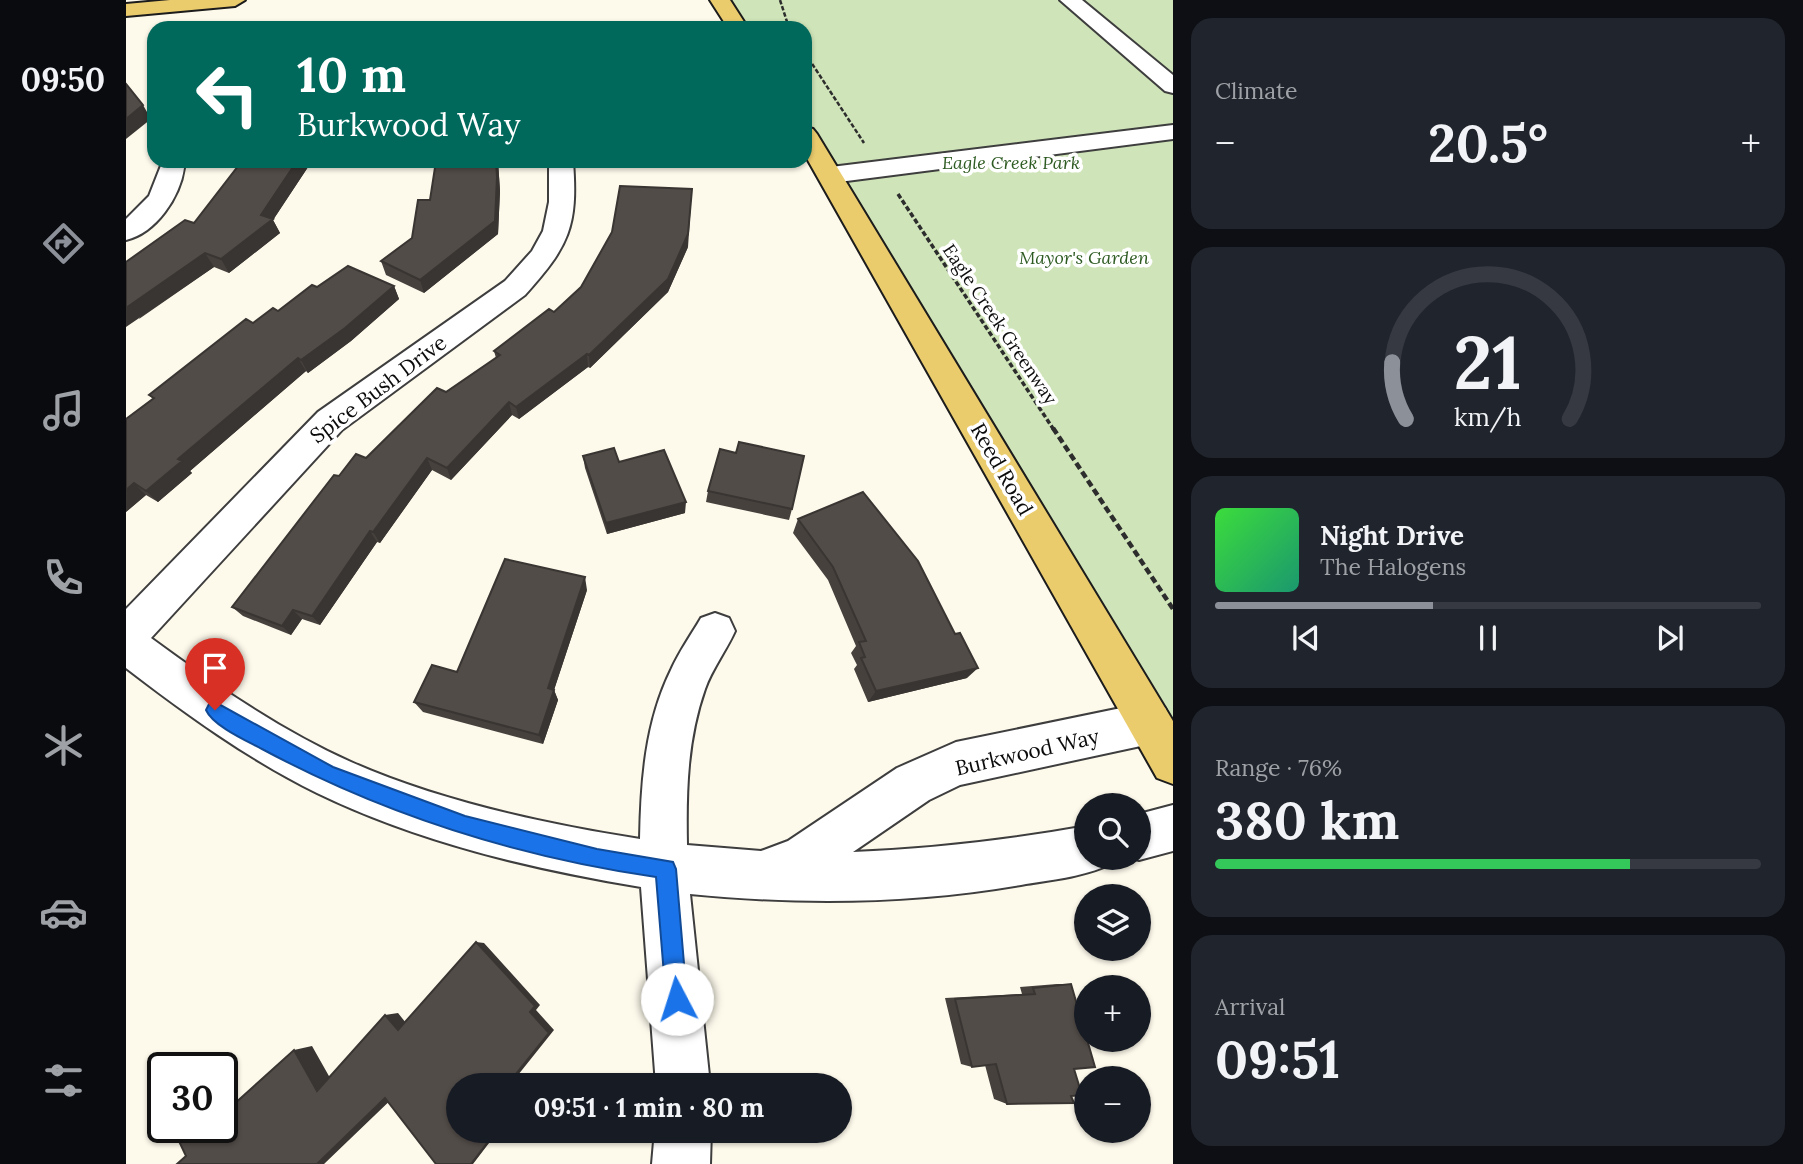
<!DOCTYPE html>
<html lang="en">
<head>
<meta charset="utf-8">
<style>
  :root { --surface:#171b24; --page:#20242c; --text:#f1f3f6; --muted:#9ea1a6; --line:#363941; --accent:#8c9099 }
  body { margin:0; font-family:Lora,serif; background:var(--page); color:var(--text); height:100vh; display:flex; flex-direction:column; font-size:26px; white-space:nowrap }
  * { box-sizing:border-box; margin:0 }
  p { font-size:23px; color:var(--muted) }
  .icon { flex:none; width:38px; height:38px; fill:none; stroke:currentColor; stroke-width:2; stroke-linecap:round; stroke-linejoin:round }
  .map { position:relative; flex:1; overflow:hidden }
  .details { display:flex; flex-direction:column; gap:18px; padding:18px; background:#0d0f14; width:630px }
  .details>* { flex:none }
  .guide { position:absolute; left:21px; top:21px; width:665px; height:147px; border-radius:21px; box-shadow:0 2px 5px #0004; background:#00695c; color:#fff; overflow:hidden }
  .buttons { position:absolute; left:948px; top:793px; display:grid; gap:14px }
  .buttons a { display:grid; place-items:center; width:77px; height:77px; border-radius:50%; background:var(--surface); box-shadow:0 2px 5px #0004; font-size:35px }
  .speed { position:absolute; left:21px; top:1052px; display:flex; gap:14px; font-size:35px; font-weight:700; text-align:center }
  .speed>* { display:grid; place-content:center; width:91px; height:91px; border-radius:50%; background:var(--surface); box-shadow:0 2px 5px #0004; line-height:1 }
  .speed .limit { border:4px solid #111; border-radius:10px; background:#fff; color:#111 }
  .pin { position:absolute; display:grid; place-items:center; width:60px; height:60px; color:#fff; margin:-72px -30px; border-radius:50% 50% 50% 0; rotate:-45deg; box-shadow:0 0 7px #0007 }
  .pin .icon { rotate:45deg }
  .me { position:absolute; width:77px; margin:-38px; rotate:355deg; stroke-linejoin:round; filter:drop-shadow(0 0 5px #0008) }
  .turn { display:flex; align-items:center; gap:24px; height:147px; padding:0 35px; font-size:32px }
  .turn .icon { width:91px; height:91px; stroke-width:2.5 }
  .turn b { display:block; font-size:49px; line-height:60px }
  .big { font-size:52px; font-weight:700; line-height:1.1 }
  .details .card { flex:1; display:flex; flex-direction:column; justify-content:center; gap:10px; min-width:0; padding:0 24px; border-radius:21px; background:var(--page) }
  .details .dial { align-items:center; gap:0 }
  .dial svg { height:182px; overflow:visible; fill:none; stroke:var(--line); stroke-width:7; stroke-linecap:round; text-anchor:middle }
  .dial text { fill:var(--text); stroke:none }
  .song { display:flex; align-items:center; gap:21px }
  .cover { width:84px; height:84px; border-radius:10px; background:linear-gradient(135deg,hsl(120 70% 55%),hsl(160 70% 35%)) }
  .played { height:7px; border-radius:4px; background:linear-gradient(90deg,var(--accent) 40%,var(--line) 40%) }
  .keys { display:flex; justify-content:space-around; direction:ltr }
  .heat { display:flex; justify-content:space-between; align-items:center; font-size:38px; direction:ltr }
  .charge { height:10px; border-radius:5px; background:linear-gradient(90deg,#34c759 76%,var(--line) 0) }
  .trip { position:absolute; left:320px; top:1073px; width:406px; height:70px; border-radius:35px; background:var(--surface); box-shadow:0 2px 5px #0004; font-weight:700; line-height:70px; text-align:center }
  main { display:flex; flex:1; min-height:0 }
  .tabs { display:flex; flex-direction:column; width:126px; justify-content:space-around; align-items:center; background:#090b0e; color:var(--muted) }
  .tabs .icon { width:49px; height:49px }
  .tabs .on { color:var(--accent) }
  .tabs b { font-size:32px; color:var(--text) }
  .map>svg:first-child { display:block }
</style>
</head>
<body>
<main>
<nav class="tabs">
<b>09:50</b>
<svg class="icon on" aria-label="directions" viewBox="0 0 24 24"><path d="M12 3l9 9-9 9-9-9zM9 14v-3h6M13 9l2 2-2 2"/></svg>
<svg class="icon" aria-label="music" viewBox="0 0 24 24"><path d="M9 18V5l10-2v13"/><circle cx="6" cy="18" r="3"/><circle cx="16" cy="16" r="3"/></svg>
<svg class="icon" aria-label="phone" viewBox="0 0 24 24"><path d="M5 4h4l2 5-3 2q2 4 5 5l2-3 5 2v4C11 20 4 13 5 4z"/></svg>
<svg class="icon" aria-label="climate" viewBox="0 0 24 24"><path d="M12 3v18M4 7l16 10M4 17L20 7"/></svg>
<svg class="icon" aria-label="car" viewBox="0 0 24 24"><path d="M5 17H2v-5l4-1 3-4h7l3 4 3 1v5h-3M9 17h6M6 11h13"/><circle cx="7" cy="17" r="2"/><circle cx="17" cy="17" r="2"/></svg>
<svg class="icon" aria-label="filters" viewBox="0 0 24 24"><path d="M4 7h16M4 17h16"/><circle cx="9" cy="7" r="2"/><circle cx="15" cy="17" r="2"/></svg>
</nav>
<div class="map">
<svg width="1047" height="1164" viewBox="0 0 1047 1164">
  <rect width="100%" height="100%" fill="#fdf9eb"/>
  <path fill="#cfe4b8" d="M 600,0 L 1047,0 L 1047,744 L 679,132 L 679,28 L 617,28 Z"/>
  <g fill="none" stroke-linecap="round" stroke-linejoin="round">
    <defs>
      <path id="minor" d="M 934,0 L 956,0 L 1047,75 L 1047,93 L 1039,91 Z
        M 1047,125 L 1047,139 L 705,183 L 696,180 L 692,175 L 696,170 L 705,167 Z
        M 47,161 L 54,163 L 58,168 C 54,197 30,233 0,240 L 0,219 L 23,196 L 36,163 Z
        M 423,161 L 447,161 C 452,227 443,246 399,295 L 216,430 L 25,638 C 88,684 153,730 225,762 C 313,801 418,824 514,839 C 515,782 519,723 545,670 C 553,652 565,635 575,618 L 589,613 L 603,618 L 609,631 C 600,651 586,669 579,689 C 561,740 560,792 561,845 L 635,851 L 662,841 L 771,768 L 830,742 L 1024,702 L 1039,708 L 1046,723 L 1039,738 L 1024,744 L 834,785 L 803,800 L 727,852 C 806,849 883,840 961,826 L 961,858 L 982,858 L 978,867 C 953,877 926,880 900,884 C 789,904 676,905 564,894 L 584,1085 L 530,1085 L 515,887 C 405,869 292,842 191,793 C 122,759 60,714 0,668 L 0,609 L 192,412 L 379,281 L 406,251 L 417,231 L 423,202 Z
        M 1047,805 L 1047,851 L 1013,860 L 1006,858 L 1013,858 L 1013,814 Z
        M 529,1130 L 585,1130 L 584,1164 L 526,1164 Z"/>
      <path id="major" d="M 44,0 L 119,0 L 109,6 L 0,16 L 0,4 Z
        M 584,0 L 604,0 L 622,28 L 602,28 Z
        M 679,127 L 687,129 L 691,134 L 1047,721 L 1047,784 L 1031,778 L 679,155 Z"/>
    </defs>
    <use href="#minor" stroke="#3e3e3e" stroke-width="4"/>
    <use href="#major" stroke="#1c1c1c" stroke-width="4"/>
    <path stroke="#2d2d2d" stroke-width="2.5" stroke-dasharray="4.5 2" stroke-linecap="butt" d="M 654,0 L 663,28
      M 679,53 L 738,143"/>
    <path stroke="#2d2d2d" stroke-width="3.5" stroke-dasharray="5 2.5" stroke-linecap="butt" d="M 772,194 L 928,430"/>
    <path stroke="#2d2d2d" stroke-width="4.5" stroke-dasharray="7 3.5" stroke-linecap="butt" d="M 927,428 L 1047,609"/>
    <use href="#minor" fill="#fff" fill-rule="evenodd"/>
    <use href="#major" fill="#ebcc6d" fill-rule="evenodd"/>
  </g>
  <path fill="#47413e" d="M 116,161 L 186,161 L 147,220 L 154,233 L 103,273 L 88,267 L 13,319 L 68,223 Z
    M 310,161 L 372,161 L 374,191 L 372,234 L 298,293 L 260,275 L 255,261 L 286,238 L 304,200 Z
    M 562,247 L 542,292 L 464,368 L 462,367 L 393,419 L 386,415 L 325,480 L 306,470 L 254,543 L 251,542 L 194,625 L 176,619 L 165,635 L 117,616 L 106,607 L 213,476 L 240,458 L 320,392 L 370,358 L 368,351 L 428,312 Z
    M 268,286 L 273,299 L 225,341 L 182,373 L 180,371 L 64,471 L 66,473 L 32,502 L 20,495 L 0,512 L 27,399 L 23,395 L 127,323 L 152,311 L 191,287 Z
    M 457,456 L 493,462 L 559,513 L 481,534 L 459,468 Z
    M 582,491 L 666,509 L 663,520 L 580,502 Z
    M 672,519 L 841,678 L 742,702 L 728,669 L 731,665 L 725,653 L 730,646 L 702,580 L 667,533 Z
    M 461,590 L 428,690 L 432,700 L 417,744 L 297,712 L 288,702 Z
    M 931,984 L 945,984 L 948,1069 L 945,1096 L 881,1104 L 868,1099 L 859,1065 L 846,1067 L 835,1064 L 819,998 L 896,994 L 894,987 Z"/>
  <path fill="#393532" d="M 17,105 L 25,119 L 0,139 L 0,119 Z
    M 171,161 L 186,161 L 147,220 L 154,233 L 103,273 L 95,259 L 135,215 Z
    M 370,161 L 372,161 L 374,191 L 372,234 L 298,293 L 294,280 Z
    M 566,189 L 562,247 L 542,292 L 464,368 L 463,355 Z
    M 79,253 L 88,267 L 0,327 L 0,308 Z
    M 268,286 L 273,299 L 225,341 L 182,373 L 175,360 Z
    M 461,354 L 462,367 L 393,419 L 390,407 Z
    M 172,358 L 180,371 L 64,471 L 66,473 L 32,502 L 20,491 L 52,459 Z
    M 383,402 L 386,415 L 325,480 L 321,468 Z
    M 301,458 L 306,470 L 254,543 L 247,532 Z
    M 8,483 L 20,495 L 0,512 L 0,490 Z
    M 560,502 L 559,513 L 481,534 L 480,523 Z
    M 244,531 L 251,542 L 194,625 L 186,616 Z
    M 459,577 L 461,590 L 428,690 L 432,700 L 417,744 L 413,735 L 422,688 Z
    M 167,610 L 176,619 L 165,635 L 156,626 Z
    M 852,668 L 841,678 L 742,702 L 750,691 Z
    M 350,942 L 358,943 L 414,1005 L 410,1010 L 428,1030 L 384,1085 L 381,1085 L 404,1012 Z
    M 272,1013 L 284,1028 L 272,1030 L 259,1015 Z
    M 186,1046 L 208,1085 L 191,1091 L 168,1050 Z
    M 273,1092 L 198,1164 L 191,1164 L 259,1098 Z
    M 108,1102 L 113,1113 L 96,1118 L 96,1106 Z
    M 371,1130 L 373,1130 L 347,1164 L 345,1164 Z"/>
  <path fill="#524c48" stroke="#393532" stroke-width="2" d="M 0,84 L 17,105 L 0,119 Z
    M 116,161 L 171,161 L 135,215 L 147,219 L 95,259 L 79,253 L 0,308 L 0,262 L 59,220 L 68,223 Z
    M 310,161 L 370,161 L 371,177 L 369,221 L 294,280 L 255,261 L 286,238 L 292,200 L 304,200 Z
    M 494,186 L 566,189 L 562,234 L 542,279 L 463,355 L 461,354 L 390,407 L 383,402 L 321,468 L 301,458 L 247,532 L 244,531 L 186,616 L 167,610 L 156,626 L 106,607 L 208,475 L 213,476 L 230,454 L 240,458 L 311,388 L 320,392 L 374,355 L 368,351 L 423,309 L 428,312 L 455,287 L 486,232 Z
    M 222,266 L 268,286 L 219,328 L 175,360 L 172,358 L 52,459 L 56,461 L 20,491 L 8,483 L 0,490 L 0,419 L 28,398 L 23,395 L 120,319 L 127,323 L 147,308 L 152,311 L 186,285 L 191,287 Z
    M 613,442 L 678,456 L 666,509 L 582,491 L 594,449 L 610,453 Z
    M 488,448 L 493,462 L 538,450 L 560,502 L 480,523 L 457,456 Z
    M 737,492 L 792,561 L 829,634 L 834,633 L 852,668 L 750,691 L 735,658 L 739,657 L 733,642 L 740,641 L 707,567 L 672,519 Z
    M 379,559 L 459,577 L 422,688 L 428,690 L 413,735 L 288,702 L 306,665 L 331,672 Z
    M 350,942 L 409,1006 L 404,1012 L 423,1033 L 381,1085 L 332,1085 L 332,1130 L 371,1130 L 345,1164 L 310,1164 L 259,1098 L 191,1164 L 51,1164 L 60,1156 L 52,1139 L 66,1127 L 96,1127 L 96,1115 L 168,1050 L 191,1091 L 259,1015 L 272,1030 Z
    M 945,984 L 969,1067 L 948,1069 L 956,1095 L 945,1096 L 948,1103 L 881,1104 L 870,1064 L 846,1067 L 829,999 L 909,994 L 907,988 Z"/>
  <path fill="#1a73e8" stroke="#114b97" stroke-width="2" d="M 89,702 L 207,767 L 339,816 L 471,849 L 547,862 L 550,869 L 561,999 L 558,1007 L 551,1010 L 543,1007 L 540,999 L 530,877 C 393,857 259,815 136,749 C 121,741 87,726 80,710 L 83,704 Z"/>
  <g text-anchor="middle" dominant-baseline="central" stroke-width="7" stroke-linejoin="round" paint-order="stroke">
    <g font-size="18" font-style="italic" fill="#2e5b22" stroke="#fff">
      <text x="885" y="162">Eagle Creek Park</text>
      <text x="958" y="257">Mayor's Garden</text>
    </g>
    <g font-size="18" fill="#0b0b0b" stroke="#fff">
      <text transform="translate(874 324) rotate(56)">Eagle Creek Greenway</text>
    </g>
    <g font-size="21" fill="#0b0b0b" stroke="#fff">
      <text transform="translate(252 389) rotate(-37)">Spice Bush Drive</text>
      <text transform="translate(876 469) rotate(60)">Reed Road</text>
      <text transform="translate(901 752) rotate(-13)">Burkwood Way</text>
    </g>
  </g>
</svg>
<div class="buttons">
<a><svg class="icon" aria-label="search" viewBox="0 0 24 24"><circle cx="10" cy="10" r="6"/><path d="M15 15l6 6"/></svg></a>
<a><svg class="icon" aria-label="layers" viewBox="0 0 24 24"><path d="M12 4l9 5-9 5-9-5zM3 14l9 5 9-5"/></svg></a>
<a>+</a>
<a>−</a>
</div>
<div class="speed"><div class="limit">30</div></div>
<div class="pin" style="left:89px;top:710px;background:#d93025"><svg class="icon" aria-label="arrive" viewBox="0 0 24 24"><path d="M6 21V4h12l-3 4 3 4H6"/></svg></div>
<svg class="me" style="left:551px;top:999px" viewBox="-20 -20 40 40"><circle r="19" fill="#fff"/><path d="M0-13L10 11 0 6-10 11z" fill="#1a73e8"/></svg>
<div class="trip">09:51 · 1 min · 80 m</div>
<div class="guide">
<div class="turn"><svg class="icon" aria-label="left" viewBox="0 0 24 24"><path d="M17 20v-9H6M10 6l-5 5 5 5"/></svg><div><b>10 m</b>Burkwood Way</div></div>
</div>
</div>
<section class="details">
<div class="card"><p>Climate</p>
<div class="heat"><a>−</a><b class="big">20.5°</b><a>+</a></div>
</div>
<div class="card dial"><svg viewBox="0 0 100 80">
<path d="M14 69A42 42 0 1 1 86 69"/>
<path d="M14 69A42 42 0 0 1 8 44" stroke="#8c9099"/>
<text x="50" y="56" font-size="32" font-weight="700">21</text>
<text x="50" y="72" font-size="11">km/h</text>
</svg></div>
<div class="card">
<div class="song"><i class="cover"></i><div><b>Night Drive</b><p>The Halogens</p></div></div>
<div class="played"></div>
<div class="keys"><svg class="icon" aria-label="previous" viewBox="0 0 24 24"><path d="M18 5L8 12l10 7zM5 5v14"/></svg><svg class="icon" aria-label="pause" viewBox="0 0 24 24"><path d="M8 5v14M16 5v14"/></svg><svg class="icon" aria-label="next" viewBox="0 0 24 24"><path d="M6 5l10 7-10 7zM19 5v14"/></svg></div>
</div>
<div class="card"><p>Range · 76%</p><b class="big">380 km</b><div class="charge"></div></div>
<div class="card"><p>Arrival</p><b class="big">09:51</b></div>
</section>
</main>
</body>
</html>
